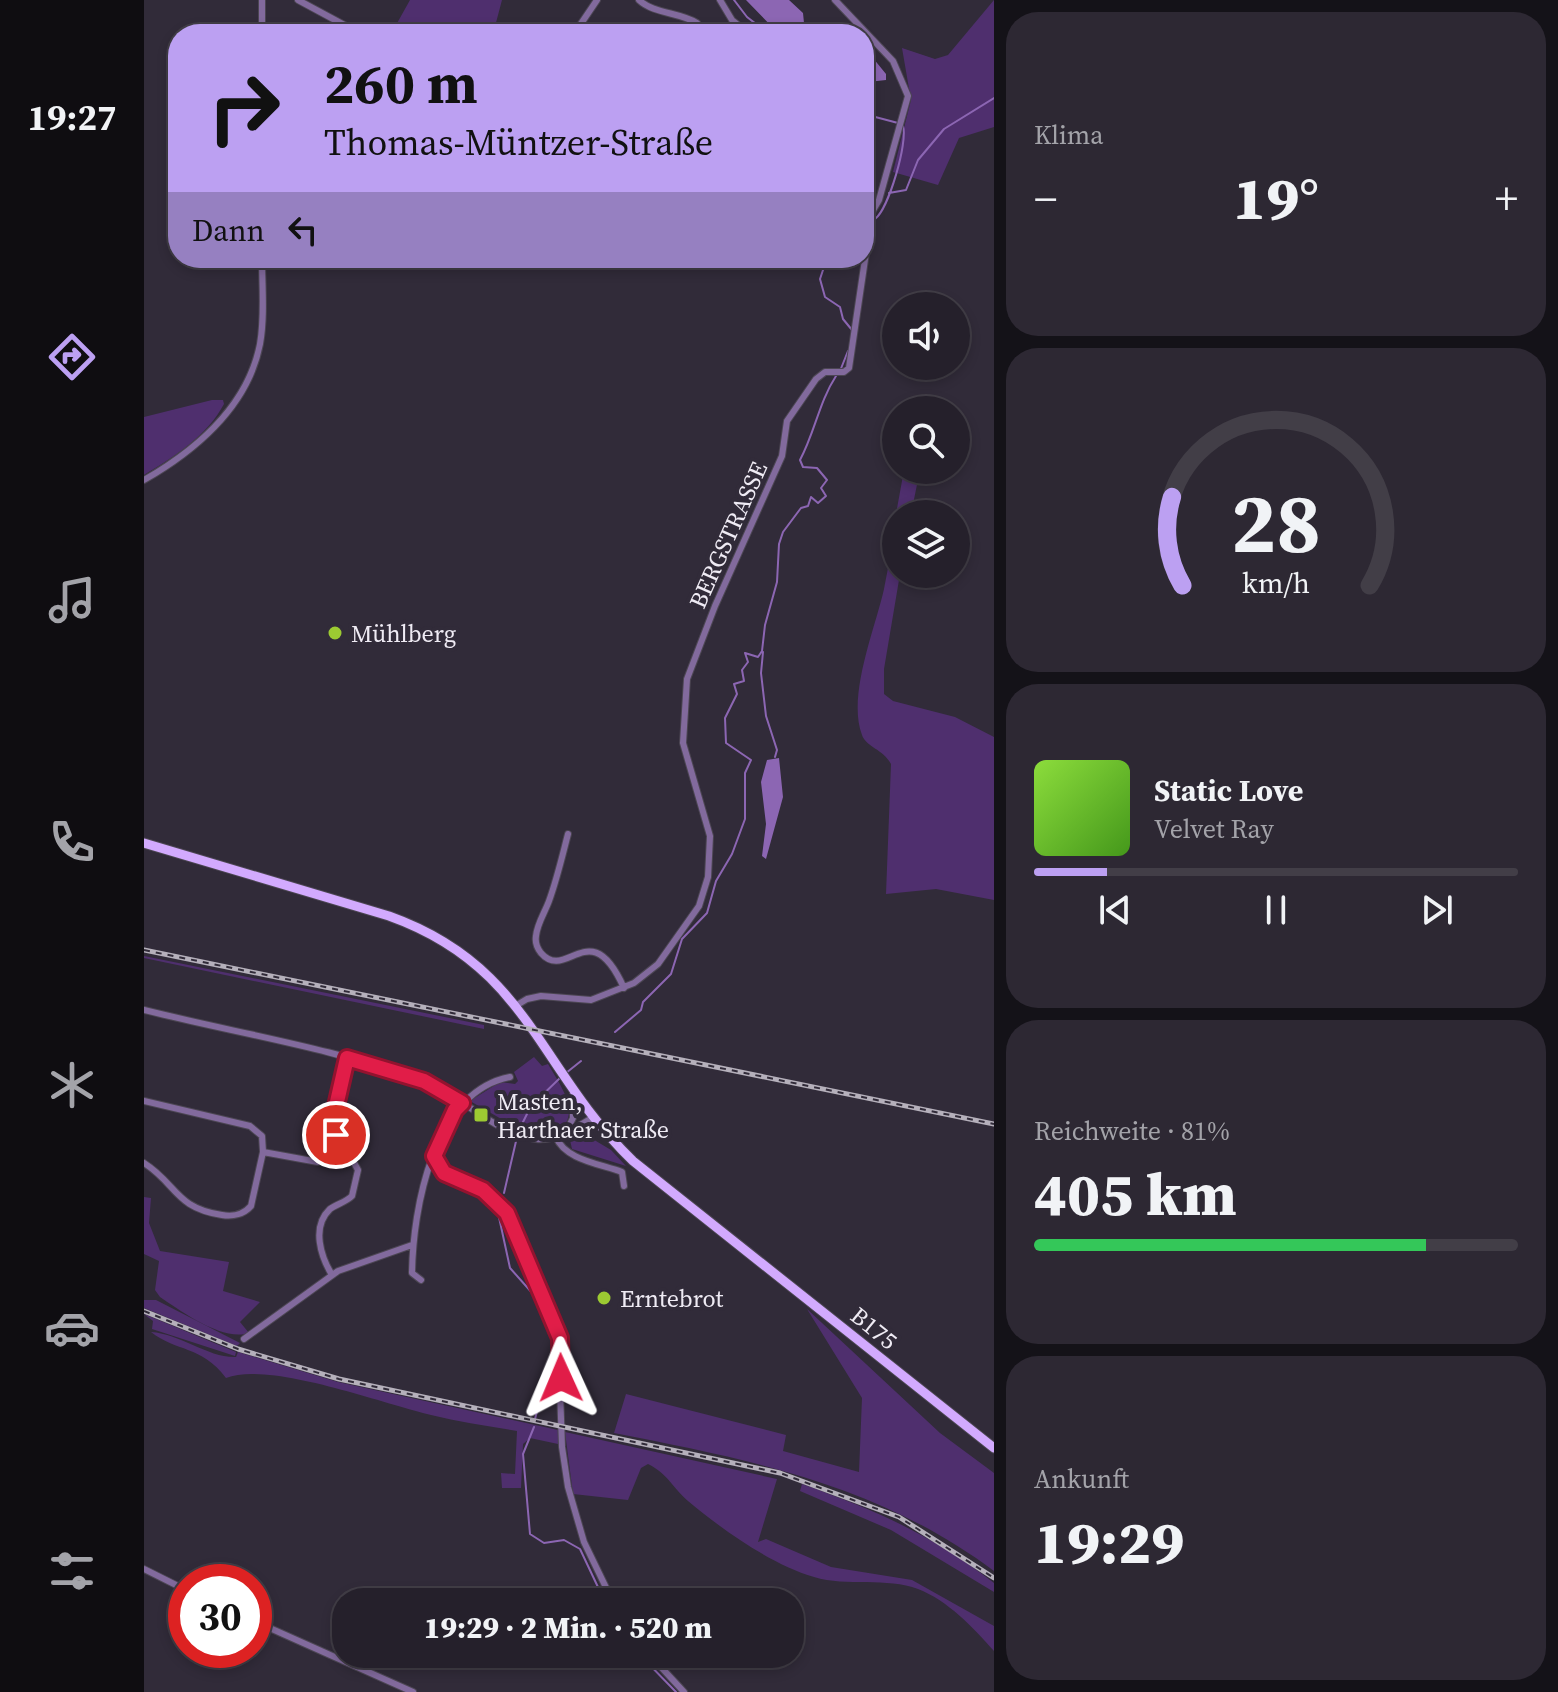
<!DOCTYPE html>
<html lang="de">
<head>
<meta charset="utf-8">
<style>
  :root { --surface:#25202b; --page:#2d2833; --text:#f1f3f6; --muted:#a3a3a9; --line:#423e47; --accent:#bca0f2 }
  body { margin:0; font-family:"Source Serif 4",serif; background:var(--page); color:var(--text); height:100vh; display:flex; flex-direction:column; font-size:30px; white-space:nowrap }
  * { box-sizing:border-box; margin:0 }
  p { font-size:26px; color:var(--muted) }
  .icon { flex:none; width:44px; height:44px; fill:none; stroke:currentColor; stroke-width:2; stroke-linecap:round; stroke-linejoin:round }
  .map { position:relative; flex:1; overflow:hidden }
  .details { display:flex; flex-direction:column; gap:12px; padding:12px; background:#141218; width:564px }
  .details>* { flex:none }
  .banner { position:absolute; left:24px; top:24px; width:706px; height:244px; border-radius:32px; box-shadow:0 4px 12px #0003,0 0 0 2px var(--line); background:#bca0f2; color:#111; overflow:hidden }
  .fabs { position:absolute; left:738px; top:292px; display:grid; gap:16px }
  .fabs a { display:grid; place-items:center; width:88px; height:88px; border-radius:50%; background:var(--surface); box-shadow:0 4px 12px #0003,0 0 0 2px var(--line); font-size:40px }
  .speed { position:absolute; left:24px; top:1564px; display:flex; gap:16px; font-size:40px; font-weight:700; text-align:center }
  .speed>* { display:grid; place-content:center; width:104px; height:104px; border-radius:50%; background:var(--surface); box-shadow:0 4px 12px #0003,0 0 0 2px var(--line); line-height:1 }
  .speed .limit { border:12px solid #d22; background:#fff; color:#111 }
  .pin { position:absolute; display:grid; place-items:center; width:68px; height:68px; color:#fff; margin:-34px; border:4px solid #fff; border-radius:50%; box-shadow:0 2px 8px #0007 }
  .me { position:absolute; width:88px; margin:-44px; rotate:359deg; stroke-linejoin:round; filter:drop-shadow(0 0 6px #0008) }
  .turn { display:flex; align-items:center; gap:28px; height:168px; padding:0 24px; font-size:36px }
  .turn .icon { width:104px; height:104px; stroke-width:2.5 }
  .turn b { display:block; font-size:56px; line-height:68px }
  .then { display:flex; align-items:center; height:76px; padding:0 24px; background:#0003; gap:16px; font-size:30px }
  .big { font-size:60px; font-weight:800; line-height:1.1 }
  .details .widget { flex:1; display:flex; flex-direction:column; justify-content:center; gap:12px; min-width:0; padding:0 28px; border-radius:32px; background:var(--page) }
  .details .dial { align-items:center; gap:0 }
  .dial svg { height:208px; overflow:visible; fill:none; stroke:var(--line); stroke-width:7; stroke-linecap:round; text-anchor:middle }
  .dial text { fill:var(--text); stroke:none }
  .song { display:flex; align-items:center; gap:24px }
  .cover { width:96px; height:96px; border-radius:12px; background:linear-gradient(135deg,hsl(90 70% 55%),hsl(100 70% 35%)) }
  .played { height:8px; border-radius:4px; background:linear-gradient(90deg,var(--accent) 15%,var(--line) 15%) }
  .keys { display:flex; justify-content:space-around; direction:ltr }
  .heat { display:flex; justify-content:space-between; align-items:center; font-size:44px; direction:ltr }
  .charge { height:12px; border-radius:6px; background:linear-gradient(90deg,#34c759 81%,var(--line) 0) }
  .trip { position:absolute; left:188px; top:1588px; width:472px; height:80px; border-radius:32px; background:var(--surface); box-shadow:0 4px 12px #0003,0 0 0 2px var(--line); font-weight:800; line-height:80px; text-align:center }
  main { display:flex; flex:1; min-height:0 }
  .menu { display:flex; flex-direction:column; width:144px; justify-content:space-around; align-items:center; background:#0f0d11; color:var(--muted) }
  .menu .icon { width:56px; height:56px }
  .menu .selected { color:var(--accent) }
  .menu b { font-size:36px; color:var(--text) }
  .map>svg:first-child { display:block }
</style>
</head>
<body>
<main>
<nav class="menu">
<b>19:27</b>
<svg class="icon selected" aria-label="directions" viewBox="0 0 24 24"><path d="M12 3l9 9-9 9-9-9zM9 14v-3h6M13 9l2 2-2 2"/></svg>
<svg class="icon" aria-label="music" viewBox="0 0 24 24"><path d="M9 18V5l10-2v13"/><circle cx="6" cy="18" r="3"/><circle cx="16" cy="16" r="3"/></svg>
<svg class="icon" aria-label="phone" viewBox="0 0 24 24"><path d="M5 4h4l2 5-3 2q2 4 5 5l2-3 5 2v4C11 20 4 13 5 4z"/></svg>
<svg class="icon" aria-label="climate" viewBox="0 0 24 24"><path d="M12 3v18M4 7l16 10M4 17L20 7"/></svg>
<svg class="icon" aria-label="car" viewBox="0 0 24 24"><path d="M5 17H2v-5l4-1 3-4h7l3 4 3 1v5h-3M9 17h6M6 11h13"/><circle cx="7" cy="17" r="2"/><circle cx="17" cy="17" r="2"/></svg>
<svg class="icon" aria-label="filters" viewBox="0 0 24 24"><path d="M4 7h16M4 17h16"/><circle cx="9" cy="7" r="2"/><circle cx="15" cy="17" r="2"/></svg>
</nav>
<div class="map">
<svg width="850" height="1692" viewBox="0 0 850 1692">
  <rect width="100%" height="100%" fill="#312b39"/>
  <path fill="#4f2f6e" d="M 266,0 L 358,0 L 349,34 L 247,34 Z
    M 850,0 L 850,127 L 815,138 L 794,185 L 749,172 L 767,100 L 758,48 L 791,59 L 804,55 Z
    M 68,400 L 79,400 L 80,404 C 63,436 30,457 0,475 L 0,417 Z
    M 760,470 L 776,470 L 767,514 L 752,514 Z
    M 752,516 L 752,574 L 756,574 L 740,669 L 740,694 L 749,701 L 811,717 L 850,737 L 850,900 L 792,889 L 742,894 L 747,764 C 739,749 722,747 718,735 C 703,696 731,629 740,589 C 745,565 748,541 752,516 Z
    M 0,956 L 340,1025 L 340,1029 L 0,958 Z
    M 390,1057 L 398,1066 L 404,1064 C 416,1085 441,1117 410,1134 L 380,1132 L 326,1101 L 356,1082 L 371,1084 L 374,1081 L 370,1072 Z
    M 437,1132 L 467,1150 L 482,1166 L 428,1149 L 426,1140 Z
    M 0,1197 L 7,1198 L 5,1223 L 16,1251 L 85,1262 L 79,1291 L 116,1302 L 96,1322 L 105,1333 C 79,1342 37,1311 16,1297 L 11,1290 L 15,1261 L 0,1254 Z
    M 0,1300 L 12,1300 L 96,1343 L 93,1346 L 0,1308 Z
    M 663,1309 L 796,1433 L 850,1473 L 850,1571 C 735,1485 608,1460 470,1433 L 482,1394 L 642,1435 L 639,1451 L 715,1472 L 718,1398 Z
    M 0,1314 L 92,1352 L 91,1356 L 8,1329 L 9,1321 Z
    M 7,1332 C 37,1334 64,1358 92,1357 L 94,1352 L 194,1382 L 414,1430 L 414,1444 L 386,1438 L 379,1444 L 377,1488 L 358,1488 L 357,1473 L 371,1474 L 373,1431 C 344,1426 316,1422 287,1415 C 239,1404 126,1361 82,1378 C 57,1345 32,1352 7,1332 Z
    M 421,1432 L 633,1479 L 614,1542 L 622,1539 L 687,1567 L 768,1580 L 850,1626 L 850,1651 C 830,1628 803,1600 774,1589 C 743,1577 703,1587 670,1577 C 626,1564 579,1530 544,1501 C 529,1488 523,1473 504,1464 L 497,1468 L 484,1500 L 429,1494 Z
    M 658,1484 C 734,1511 786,1534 850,1583 L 850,1592 L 747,1530 L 656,1491 Z"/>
  <path fill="#8c66b3" d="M 602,0 L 645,0 L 659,13 L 660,23 L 653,34 L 635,34 Z
    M 720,47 L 742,74 L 742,80 L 724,82 L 720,86 Z
    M 635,758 L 639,797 L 622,859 L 618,856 L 622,824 L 617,782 L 623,760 Z"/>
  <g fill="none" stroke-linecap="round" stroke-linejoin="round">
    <path stroke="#8c66b3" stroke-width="2" d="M 590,0 L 603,17 L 625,34
      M 720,114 L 754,123
      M 745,193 L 762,190 L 774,160 L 800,129 L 850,98
      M 731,219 C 745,208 764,142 759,126
      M 683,258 L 676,279 L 681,297 L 696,307 L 699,319 L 708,330
      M 696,371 L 704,351
      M 619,652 L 617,673 L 622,716 L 633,750 L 631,757
      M 471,1032 L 497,1010 L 499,1002 L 527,974 L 538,939 L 563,913 L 572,881 L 588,854 L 601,819 L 601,773 L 607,760 L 582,743 L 581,718 L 593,694 L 590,684 L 600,681 L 598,670 L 604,662 L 601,653 L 614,657 L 618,651 L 621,625 L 633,582 L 635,544 L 639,532 L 657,508 L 664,506 L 667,497 L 674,503 L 682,496 L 677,488 L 683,480 L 673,468 L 659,467 L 656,460 C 671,432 675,402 692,376
      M 422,1073 L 437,1061
      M 375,1130 L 387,1106 L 417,1077
      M 360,1193 L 373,1137
      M 353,1208 L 366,1268 L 390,1295 L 412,1339
      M 391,1419 L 411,1345
      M 390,1427 L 379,1454 L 386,1534 L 400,1543 L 420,1540 L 436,1549 L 461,1602
      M 495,1654 L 532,1692"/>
    <defs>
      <path id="minor" d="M 118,0 L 118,34
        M 154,0 L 217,34
        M 495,0 C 510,14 535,12 553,23
        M 576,0 L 588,20 L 605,34
        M 430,34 L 453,0
        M 0,480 C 52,450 104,406 116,344 C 121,316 118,286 118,258
        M 424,834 C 418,857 413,879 405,901 C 401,912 393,924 392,936 C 391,942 393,948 397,953 C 423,983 446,912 480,988
        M 373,1005 L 383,999 L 397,996 L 447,1000 L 490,983 L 514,964 L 555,906 L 564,877 L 566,836 L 539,743 L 543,679 L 571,606 L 638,456 L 643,421 L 672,379 L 681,372 L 700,372 L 705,368 L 728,212 L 735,200 L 764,96 L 749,61 L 691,0
        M 0,1010 C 92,1033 189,1048 279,1081 C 318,1095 349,1133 392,1139 C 413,1141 431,1128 448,1118
        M 0,1101 L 106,1126 L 118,1136 L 119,1152 L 174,1162 L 196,1144
        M 422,1132 L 429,1118 L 429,1090
        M 412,1137 C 421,1160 457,1164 478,1172 L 480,1186
        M 290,1156 L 300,1173 L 339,1190 L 363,1213 L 414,1333 L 418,1447 L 424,1487 L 440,1542 L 469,1602
        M 0,1163 C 33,1184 31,1208 78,1215 C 89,1217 100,1214 107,1206 L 119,1152
        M 188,1275 C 177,1257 167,1227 186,1209 C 193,1204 202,1202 208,1196 L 214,1170 L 190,1126 L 203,1058
        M 277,1280 L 268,1273 C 269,1209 289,1092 366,1077
        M 100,1339 L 194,1271 L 268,1245
        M 0,1569 L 42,1590
        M 110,1621 L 269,1692
        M 505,1654 L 540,1692"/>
      <path id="primary" d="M 0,843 L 245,916 C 385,966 393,1068 489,1161 L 850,1448"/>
    </defs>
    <use href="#minor" stroke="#4c4653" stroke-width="8"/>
    <use href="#primary" stroke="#4c4653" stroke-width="11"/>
    <use href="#minor" stroke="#826a9d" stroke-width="6"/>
    <use href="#primary" stroke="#d2aafe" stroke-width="9"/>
    <defs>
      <path id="rail" d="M 0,950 L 850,1124
        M 0,1311 L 94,1349 L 195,1379 L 636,1473 L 755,1517 L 850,1578"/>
    </defs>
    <use href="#rail" stroke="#b5b0bb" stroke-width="5"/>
    <use href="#rail" stroke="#312b39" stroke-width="2" stroke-dasharray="6" stroke-linecap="butt"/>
  </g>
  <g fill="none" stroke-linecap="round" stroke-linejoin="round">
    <defs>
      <path id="route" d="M 192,1135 L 190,1115 L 203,1058 L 280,1081 L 318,1103 L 311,1110 L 290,1156 L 300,1173 L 339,1190 L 363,1213 L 416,1338 L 417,1378"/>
    </defs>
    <use href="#route" stroke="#92132f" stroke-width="20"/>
    <use href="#route" stroke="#e11d48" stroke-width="14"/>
  </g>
  <g fill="#9cca32" stroke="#312b39" stroke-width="3">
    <circle cx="191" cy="633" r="8"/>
    <rect x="329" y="1107" width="16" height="16" rx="4"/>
    <circle cx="460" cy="1298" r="8"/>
  </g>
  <g text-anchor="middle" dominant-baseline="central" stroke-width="8" stroke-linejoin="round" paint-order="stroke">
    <g font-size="24" fill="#efebf4" stroke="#312b39">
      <text transform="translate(584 535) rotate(-66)">BERGSTRASSE</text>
      <text transform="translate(730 1328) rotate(39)">B175</text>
    </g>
    <g font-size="24" fill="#efebf4" stroke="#312b39" text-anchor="start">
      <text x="207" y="633">Mühlberg</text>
      <text x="353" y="1101">Masten,<tspan x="353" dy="28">Harthaer Straße</tspan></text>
      <text x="476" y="1298">Erntebrot</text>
    </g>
  </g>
</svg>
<div class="fabs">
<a><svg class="icon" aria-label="sound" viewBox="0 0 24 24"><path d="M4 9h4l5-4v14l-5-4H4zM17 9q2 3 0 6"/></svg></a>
<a><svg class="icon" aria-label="search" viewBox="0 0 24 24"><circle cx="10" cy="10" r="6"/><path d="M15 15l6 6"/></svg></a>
<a><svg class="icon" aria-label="layers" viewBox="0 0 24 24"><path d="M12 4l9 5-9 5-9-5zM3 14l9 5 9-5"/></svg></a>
</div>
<div class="speed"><div class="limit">30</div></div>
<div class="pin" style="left:192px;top:1135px;background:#d93025"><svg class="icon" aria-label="arrive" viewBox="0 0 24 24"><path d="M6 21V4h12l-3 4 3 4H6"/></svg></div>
<svg class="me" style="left:417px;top:1378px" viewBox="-20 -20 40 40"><path d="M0-17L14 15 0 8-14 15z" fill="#e11d48" stroke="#fff" stroke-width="4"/></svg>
<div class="trip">19:29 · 2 Min. · 520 m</div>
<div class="banner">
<div class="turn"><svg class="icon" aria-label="right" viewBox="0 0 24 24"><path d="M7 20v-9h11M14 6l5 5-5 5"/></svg><div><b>260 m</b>Thomas-Müntzer-Straße</div></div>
<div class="then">Dann<svg class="icon" aria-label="left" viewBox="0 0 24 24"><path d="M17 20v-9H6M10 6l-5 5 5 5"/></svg></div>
</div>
</div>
<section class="details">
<div class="widget"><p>Klima</p>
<div class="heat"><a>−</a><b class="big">19°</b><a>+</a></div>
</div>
<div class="widget dial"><svg viewBox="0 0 100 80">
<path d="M14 69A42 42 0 1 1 86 69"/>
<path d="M14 69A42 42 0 0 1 10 35" stroke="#bca0f2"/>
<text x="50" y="56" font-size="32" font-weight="700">28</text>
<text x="50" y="72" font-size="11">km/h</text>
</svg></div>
<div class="widget">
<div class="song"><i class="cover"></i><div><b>Static Love</b><p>Velvet Ray</p></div></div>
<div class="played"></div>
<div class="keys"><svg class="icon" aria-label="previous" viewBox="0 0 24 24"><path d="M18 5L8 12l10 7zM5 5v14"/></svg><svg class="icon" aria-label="pause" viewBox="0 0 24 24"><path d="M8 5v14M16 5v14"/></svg><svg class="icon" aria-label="next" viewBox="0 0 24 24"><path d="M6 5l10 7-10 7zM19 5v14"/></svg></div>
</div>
<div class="widget"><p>Reichweite · 81%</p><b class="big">405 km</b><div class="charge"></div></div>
<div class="widget"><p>Ankunft</p><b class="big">19:29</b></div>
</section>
</main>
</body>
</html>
